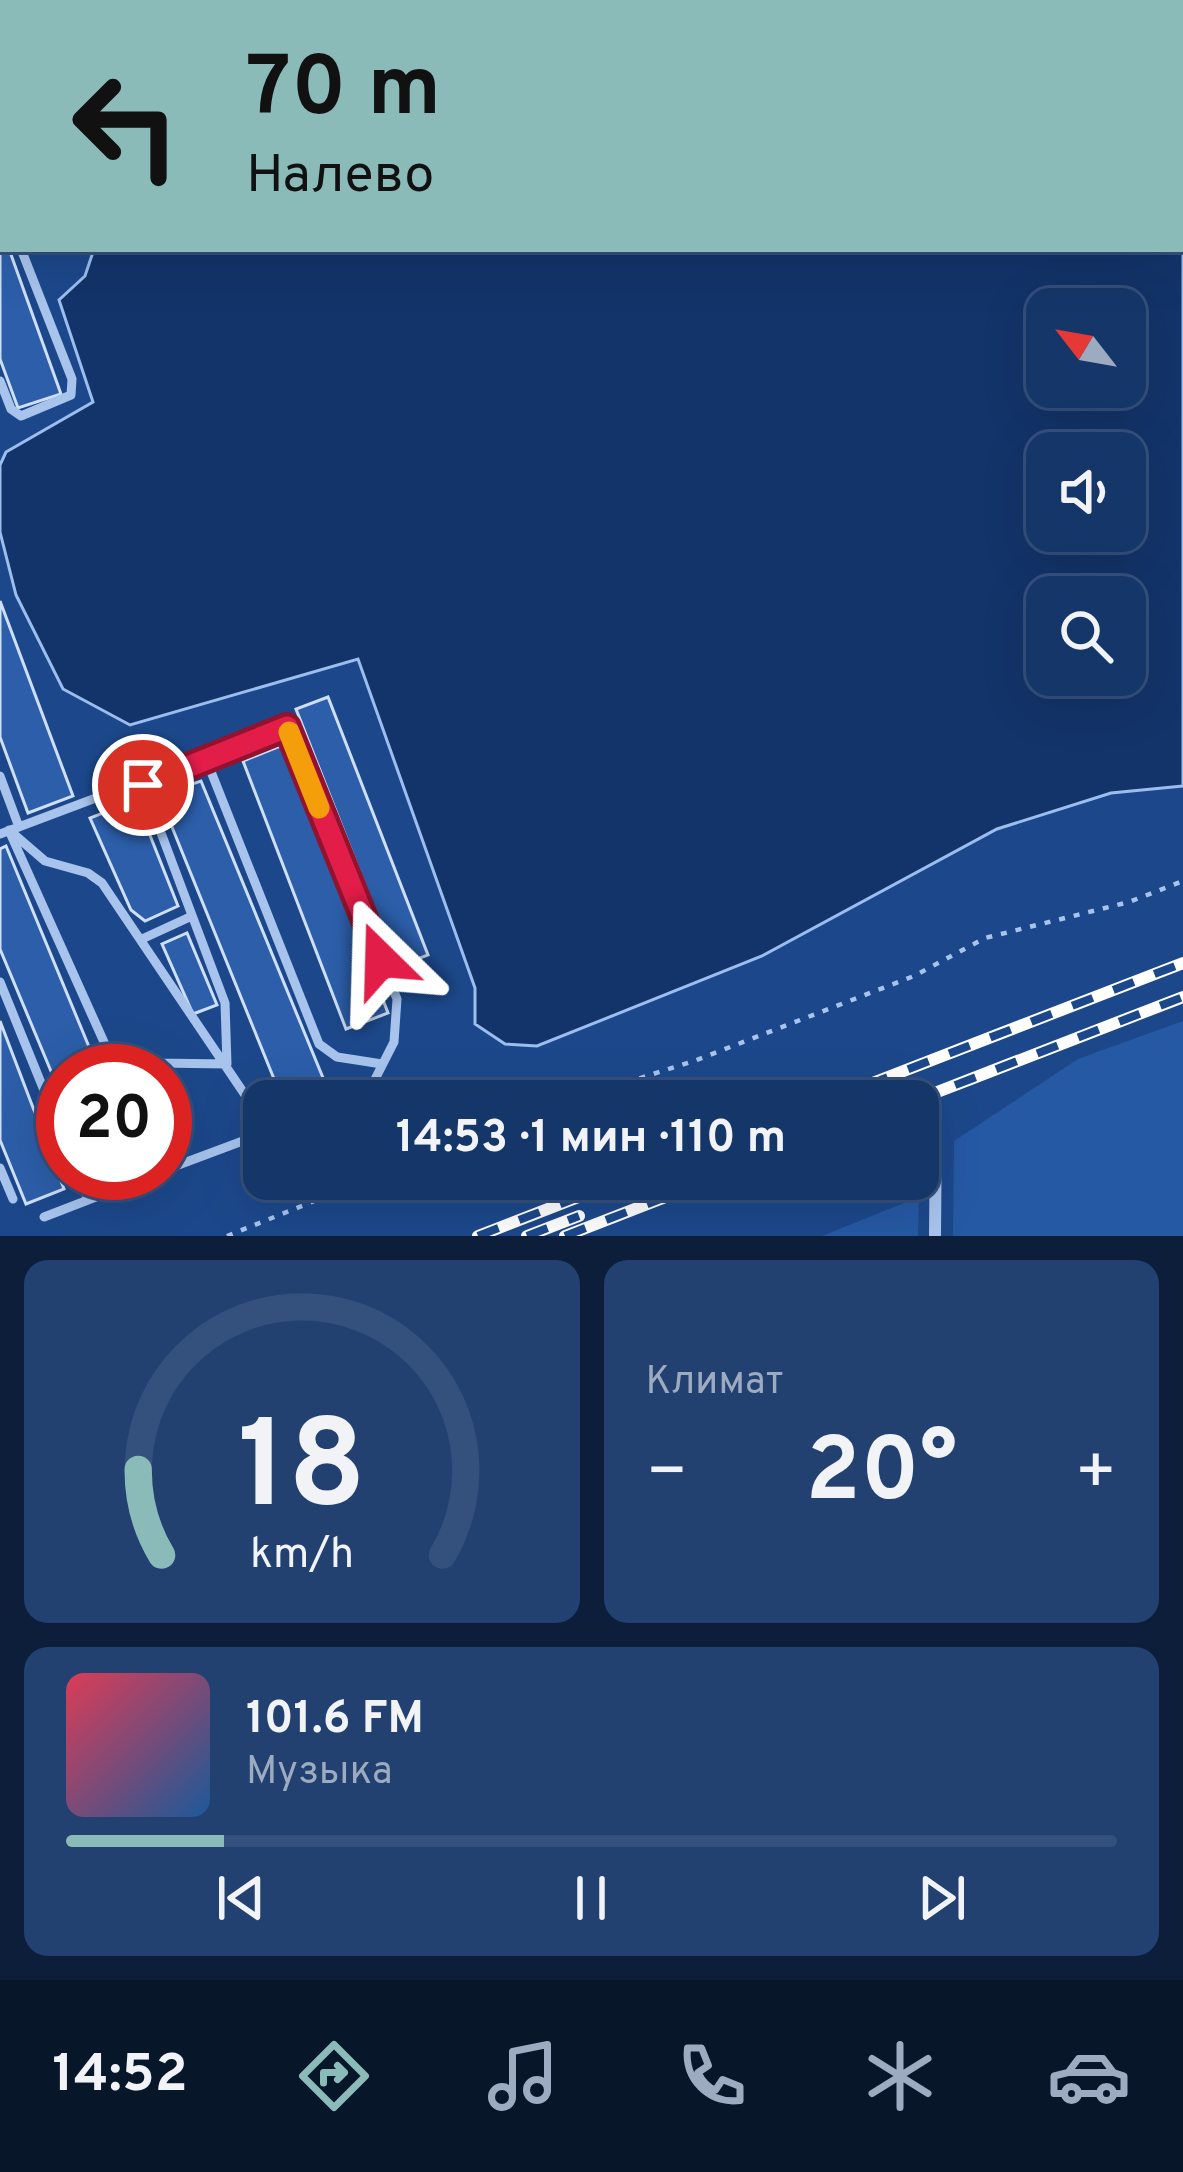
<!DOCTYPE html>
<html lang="ru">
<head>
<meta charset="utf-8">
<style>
  :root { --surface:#153668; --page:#224171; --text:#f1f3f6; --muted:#9dabc0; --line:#34507c; --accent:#8bbbb9 }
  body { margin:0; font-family:Overpass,sans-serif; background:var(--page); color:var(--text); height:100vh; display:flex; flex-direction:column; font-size:45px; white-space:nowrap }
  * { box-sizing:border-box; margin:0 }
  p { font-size:39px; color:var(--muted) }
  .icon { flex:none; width:66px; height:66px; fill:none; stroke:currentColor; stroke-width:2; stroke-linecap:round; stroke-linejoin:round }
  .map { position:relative; height:1236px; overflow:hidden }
  .details { display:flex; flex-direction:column; gap:24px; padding:24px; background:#0c1e39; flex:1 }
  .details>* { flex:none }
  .guide { position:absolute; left:0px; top:0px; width:1185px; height:252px; box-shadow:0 12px 48px #0002,0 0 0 3px var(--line); background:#8bbbb9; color:#111; overflow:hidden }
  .needle { width:78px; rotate:301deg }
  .tools { position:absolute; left:1026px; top:288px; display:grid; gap:24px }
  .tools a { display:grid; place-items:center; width:120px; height:120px; border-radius:24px; background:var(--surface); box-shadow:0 12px 48px #0002,0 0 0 3px var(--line); font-size:60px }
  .speed { position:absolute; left:36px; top:1044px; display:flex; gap:24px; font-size:60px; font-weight:700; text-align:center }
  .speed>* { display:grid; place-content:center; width:156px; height:156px; border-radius:50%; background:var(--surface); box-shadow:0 12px 48px #0002,0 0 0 3px var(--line); line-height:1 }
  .speed .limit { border:18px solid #d22; background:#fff; color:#111 }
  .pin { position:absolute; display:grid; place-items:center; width:102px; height:102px; color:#fff; margin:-51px; border:6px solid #fff; border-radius:50%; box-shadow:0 3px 12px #0007 }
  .me { position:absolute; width:132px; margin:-66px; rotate:338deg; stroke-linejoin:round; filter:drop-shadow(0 0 9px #0008) }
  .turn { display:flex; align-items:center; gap:42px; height:252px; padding:0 48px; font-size:54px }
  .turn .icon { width:156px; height:156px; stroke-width:2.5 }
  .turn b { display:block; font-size:84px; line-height:102px }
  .big { font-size:90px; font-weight:700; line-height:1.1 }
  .details .card { flex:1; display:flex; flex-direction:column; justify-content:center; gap:18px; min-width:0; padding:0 42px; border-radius:24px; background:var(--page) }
  .details .dial { align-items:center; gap:0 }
  .dial svg { height:312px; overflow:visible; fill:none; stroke:var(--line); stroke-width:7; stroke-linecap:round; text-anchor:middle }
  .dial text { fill:var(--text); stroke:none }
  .song { display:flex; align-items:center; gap:36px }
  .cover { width:144px; height:144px; border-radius:18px; background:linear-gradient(135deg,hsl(350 70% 55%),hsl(210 70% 35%)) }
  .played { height:12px; border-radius:6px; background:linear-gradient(90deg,var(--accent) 15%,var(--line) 15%) }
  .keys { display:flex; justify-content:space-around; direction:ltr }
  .heat { display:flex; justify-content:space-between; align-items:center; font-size:66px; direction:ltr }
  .details .tiles { flex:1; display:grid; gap:24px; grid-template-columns:1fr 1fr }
  .card:last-child { grid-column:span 2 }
  .trip { position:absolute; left:243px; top:1080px; width:696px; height:120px; border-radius:24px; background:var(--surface); box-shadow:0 12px 48px #0002,0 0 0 3px var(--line); font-weight:700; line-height:120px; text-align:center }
  .tabs { display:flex; height:192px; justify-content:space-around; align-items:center; background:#08162a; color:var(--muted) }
  .tabs .icon { width:84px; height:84px }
  .tabs .active { color:var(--accent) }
  .tabs b { font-size:54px; color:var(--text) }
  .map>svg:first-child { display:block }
</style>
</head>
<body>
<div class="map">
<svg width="1183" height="1236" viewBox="0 0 1183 1236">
  <rect width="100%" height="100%" fill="#1c488b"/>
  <path fill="#2659a4" d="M 1183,1021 L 1183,1236 L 953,1236 L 954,1141 L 1078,1059 Z
    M 919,1197 L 918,1236 L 822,1236 Z"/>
  <path fill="#13346a" stroke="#9bbeee" stroke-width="3" fill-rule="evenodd" d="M 0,0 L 1183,0 L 1183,786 L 1111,793 L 997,829 L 762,956 L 537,1046 L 505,1044 L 475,1024 L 475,988 L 358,659 L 130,725 L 63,689 L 16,595 L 0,532 L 0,465 L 6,452 L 93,402 L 59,300 L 85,276 L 94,249 L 1182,249 L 1182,3 L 3,3 L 0,33 ZM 1047,309 L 1125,309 L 1125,387 L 1047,387 ZM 1047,453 L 1125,453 L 1125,531 L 1047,531 ZM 1047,597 L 1125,597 L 1125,675 L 1047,675 Z"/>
  <path fill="#2c5ea9" stroke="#cedff9" stroke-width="3" d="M 3,69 L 3,158 L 0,151 Z
    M 0,226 L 3,249 L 9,249 L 61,394 L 18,408 L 0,359 Z
    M 0,601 L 73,796 L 28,813 L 0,737 Z
    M 328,697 L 428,955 L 397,967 L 296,709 Z
    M 285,744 L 388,1013 L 346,1029 L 243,761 Z
    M 201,781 L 328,1090 L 283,1101 L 159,795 Z
    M 136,800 L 178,906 L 145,921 L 131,910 L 90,818 Z
    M 6,846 L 99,1071 L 63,1071 L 63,1100 L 0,949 L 0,849 Z
    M 187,933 L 217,1005 L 193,1014 L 162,944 Z
    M 0,1021 L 64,1189 L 26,1204 L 0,1140 Z"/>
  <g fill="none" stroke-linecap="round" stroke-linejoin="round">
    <path stroke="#a8c4ed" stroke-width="4.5" stroke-dasharray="6 9" stroke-linecap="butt" d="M 568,1101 L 694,1061 L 914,976 L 985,938 L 1129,902 L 1183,881
      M 227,1236 L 369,1179"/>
    <path stroke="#a8c4ed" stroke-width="9" d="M 0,64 L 3,62
      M 0,196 L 3,204
      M 0,381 L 11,409 L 21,416 L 71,395 L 72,379 L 21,249
      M 206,759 L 319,1044 L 337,1057 L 382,1064
      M 0,776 L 19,827
      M 9,830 L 45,861 L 88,873 L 102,883 L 264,1123
      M 0,834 L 287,726 L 397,999 L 394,1042 L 368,1093 L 346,1101
      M 11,835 L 117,1071
      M 142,939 L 192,916
      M 0,982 L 63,1137
      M 108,1049 L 156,1063 L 227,1064 L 225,1003 L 143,785
      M 0,1168 L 13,1199
      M 165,1170 L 264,1133
      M 78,1173 L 88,1200
      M 44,1217 L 158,1173"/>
    <path stroke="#a8c4ed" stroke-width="12" d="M 935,1236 L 936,1118"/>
    <defs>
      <path id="rail" d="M 826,1101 L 1183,963
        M 914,1101 L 1183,997
        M 478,1236 L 625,1179
        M 527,1236 L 579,1216
        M 565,1236 L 712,1179"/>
    </defs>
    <use href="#rail" stroke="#fff" stroke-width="12"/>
    <use href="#rail" stroke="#1c488b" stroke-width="8" stroke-dasharray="22" stroke-linecap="butt"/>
  </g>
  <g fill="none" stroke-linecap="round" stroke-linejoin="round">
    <defs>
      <path id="route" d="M 143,785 L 287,727 L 381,960"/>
    </defs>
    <use href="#route" stroke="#92132f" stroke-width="30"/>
    <use href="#route" stroke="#e11d48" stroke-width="21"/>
    <path stroke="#f59e0b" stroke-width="21" d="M 289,732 L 319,808"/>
  </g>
</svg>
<div class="tools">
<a><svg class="needle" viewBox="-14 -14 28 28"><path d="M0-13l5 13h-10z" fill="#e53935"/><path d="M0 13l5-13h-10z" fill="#9dabc0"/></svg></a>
<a><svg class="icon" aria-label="sound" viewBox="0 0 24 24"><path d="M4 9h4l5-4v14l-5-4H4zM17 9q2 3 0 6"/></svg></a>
<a><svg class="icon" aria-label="search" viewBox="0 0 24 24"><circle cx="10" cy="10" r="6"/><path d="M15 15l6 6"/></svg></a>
</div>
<div class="speed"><div class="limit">20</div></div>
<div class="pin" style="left:143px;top:785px;background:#d93025"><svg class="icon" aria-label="arrive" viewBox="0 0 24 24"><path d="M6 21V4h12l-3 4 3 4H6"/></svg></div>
<svg class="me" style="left:381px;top:960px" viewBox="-20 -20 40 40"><path d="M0-17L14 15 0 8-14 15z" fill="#e11d48" stroke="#fff" stroke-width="4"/></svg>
<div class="trip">14:53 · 1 мин · 110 m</div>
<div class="guide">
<div class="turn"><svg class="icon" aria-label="left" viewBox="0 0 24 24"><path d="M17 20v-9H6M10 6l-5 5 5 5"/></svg><div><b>70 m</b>Налево</div></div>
</div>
</div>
<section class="details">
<div class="tiles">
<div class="card dial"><svg viewBox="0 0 100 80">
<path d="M14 69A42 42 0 1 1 86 69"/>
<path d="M14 69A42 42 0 0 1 8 47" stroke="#8bbbb9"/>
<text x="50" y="56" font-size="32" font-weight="700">18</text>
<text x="50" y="72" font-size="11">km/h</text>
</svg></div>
<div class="card"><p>Климат</p>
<div class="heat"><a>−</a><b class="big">20°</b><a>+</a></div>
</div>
<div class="card">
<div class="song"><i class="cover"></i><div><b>101.6 FM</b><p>Музыка</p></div></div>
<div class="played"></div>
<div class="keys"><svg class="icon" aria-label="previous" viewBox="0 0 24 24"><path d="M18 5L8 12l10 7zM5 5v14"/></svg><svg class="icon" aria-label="pause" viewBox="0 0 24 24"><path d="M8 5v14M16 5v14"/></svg><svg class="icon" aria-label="next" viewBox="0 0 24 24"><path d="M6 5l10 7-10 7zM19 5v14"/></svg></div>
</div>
</div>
</section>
<nav class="tabs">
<b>14:52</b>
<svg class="icon active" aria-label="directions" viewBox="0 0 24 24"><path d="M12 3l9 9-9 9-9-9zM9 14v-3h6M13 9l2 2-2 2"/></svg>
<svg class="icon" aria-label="music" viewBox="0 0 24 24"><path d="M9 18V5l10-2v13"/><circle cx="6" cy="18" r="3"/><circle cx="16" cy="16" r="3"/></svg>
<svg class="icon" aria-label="phone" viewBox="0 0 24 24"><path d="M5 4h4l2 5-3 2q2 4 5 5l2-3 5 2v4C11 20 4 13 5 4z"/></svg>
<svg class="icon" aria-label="climate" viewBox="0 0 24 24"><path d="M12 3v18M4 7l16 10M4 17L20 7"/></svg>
<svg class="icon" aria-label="car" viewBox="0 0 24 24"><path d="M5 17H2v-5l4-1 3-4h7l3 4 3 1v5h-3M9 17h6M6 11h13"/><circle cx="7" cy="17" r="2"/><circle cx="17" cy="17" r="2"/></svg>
</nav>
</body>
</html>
